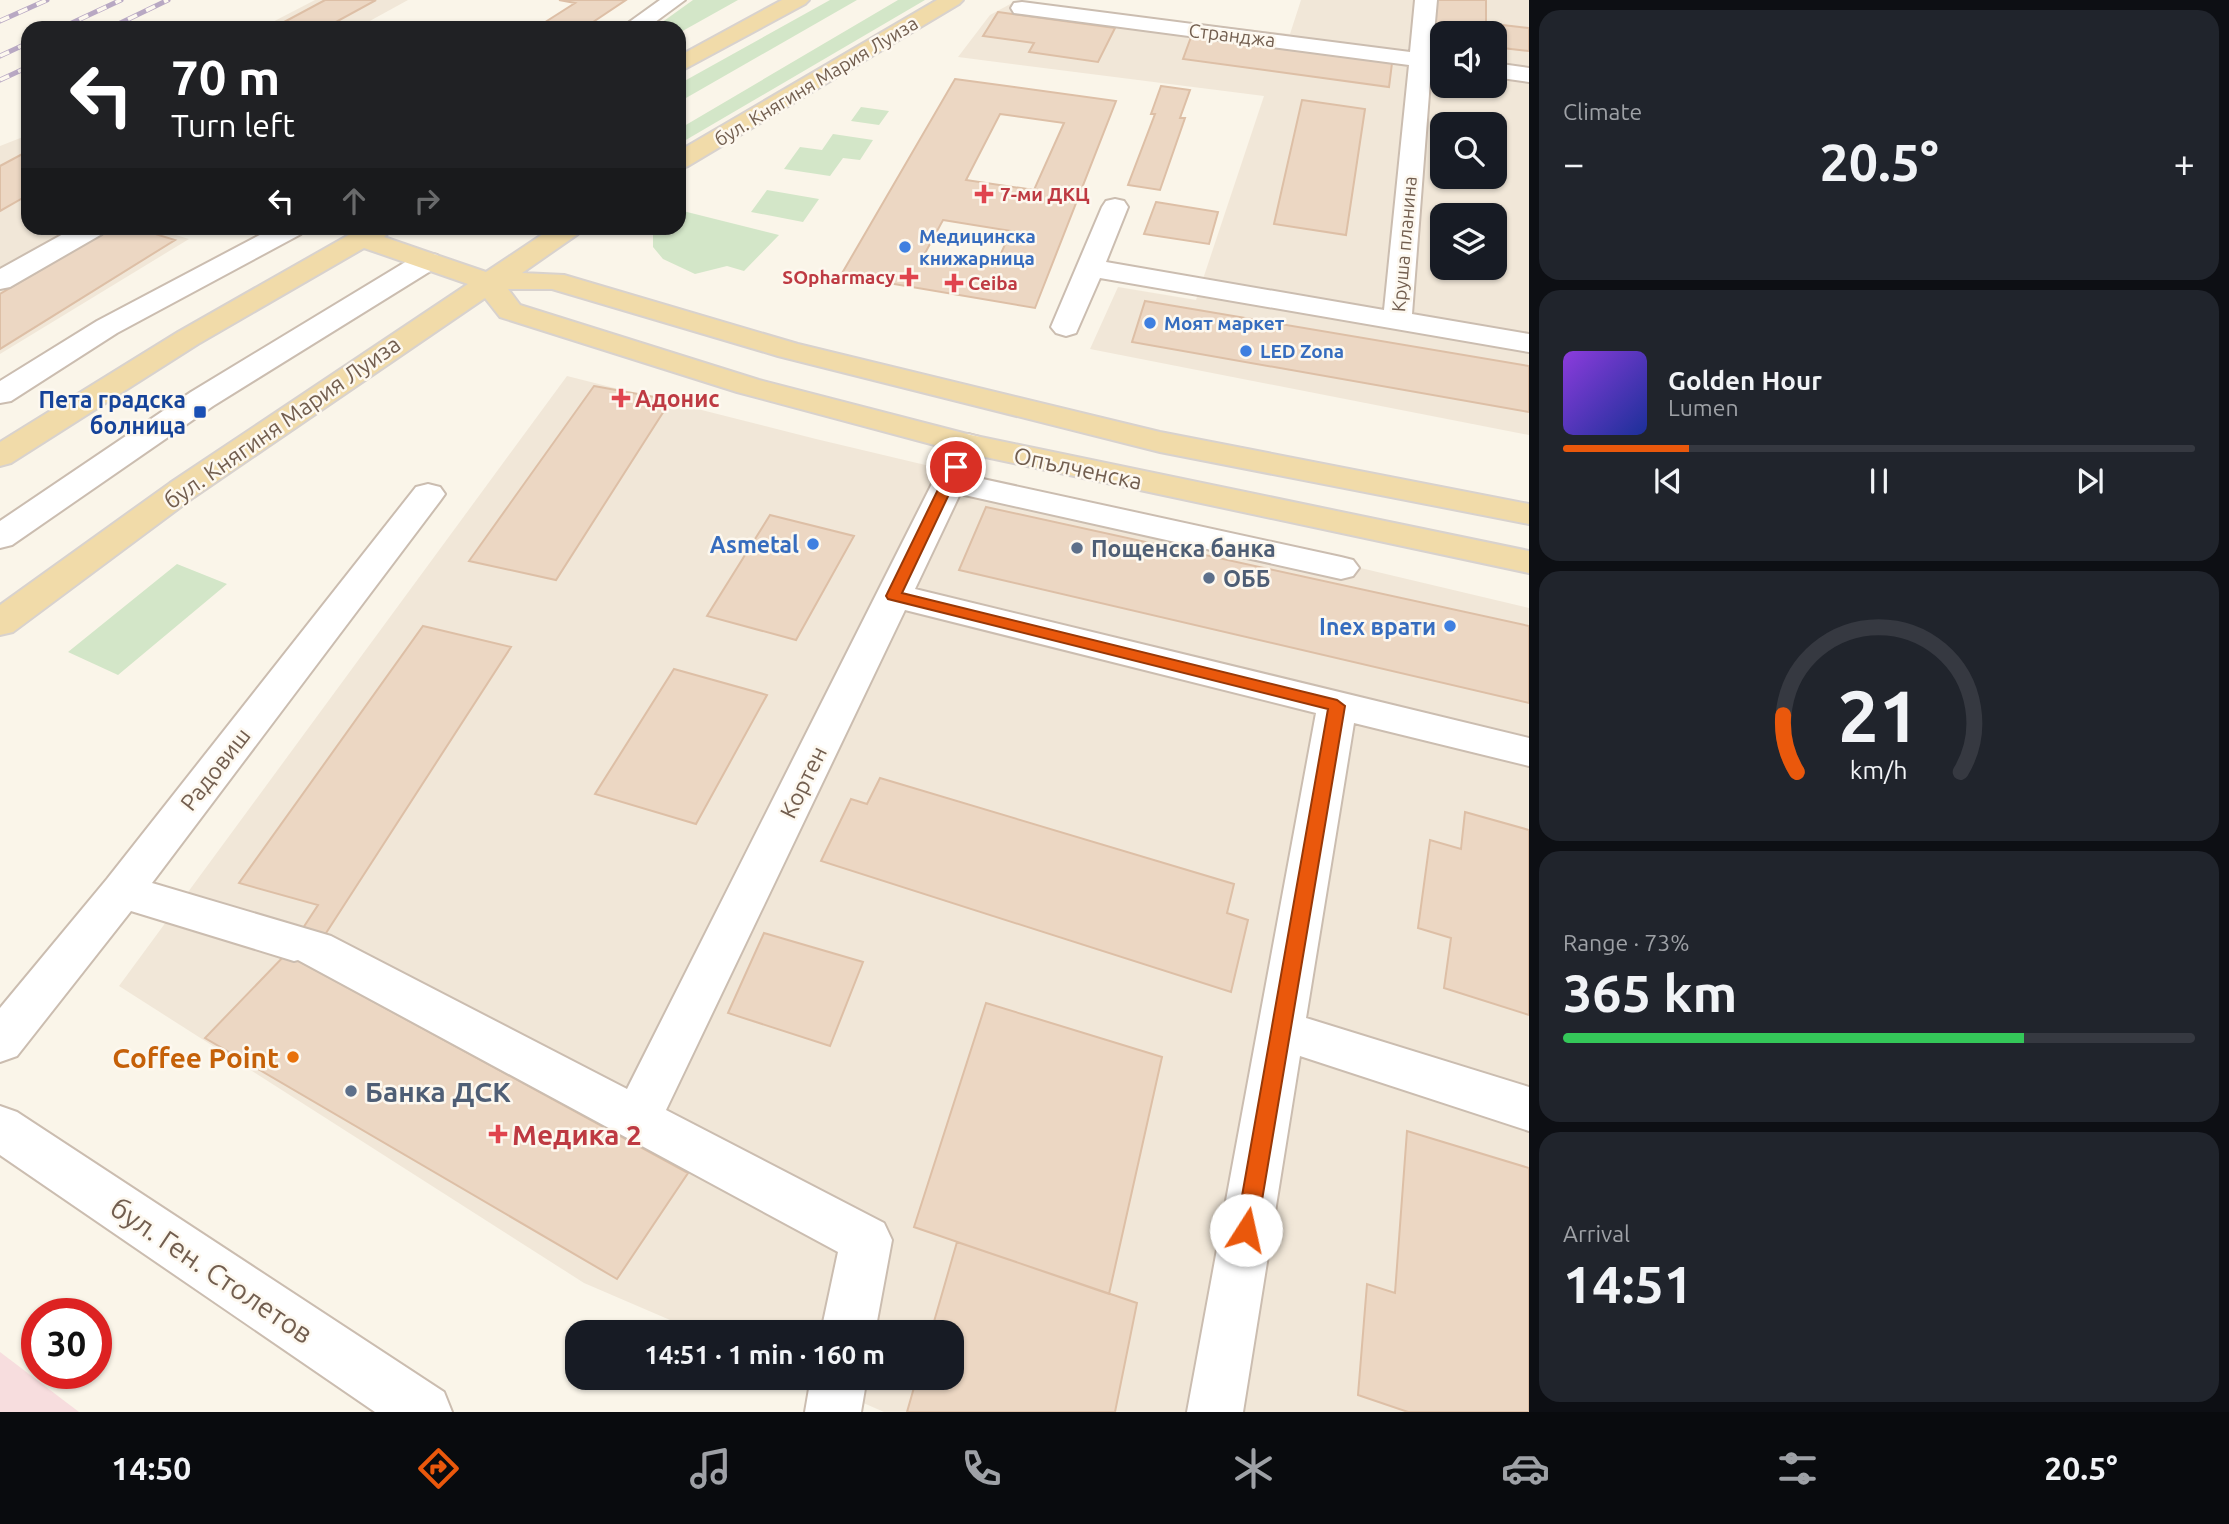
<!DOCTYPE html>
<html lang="en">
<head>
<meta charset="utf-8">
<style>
  :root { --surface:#171b24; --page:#20242c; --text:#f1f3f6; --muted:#9ea1a6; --line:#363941; --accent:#ea580c }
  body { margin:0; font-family:Ubuntu,sans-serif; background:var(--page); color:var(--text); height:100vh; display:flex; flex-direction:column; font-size:26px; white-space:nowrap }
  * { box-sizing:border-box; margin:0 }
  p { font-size:23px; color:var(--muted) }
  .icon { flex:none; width:38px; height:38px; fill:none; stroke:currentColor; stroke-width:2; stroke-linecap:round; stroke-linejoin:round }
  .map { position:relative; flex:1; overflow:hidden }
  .drawer { display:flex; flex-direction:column; gap:10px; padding:10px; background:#0d0f14; width:700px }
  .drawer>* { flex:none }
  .guide { position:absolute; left:21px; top:21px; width:665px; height:214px; border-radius:21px; box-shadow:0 2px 5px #0004; background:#202124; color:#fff; overflow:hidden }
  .tools { position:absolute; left:1430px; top:21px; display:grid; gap:14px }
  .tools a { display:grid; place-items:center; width:77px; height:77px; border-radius:14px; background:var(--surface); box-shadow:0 2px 5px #0004; font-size:35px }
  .speed { position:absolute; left:21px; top:1298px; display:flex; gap:14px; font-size:35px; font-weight:700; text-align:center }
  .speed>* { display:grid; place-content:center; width:91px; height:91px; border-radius:50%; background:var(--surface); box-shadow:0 2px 5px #0004; line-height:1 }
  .speed .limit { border:10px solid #d22; background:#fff; color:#111 }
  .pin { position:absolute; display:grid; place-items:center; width:60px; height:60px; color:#fff; margin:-30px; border:4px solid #fff; border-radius:50%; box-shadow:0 2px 7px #0007 }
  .me { position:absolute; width:77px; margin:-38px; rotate:10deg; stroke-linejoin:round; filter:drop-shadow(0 0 5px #0008) }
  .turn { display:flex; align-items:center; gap:24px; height:147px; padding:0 35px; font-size:32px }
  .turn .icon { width:91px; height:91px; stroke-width:2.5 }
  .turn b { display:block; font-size:49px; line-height:60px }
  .lanes { display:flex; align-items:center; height:66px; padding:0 35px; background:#0003; justify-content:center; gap:35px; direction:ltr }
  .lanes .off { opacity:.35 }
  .big { font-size:52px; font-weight:600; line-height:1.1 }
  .drawer .tile { flex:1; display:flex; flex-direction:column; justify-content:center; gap:10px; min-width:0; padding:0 24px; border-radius:21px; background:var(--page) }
  .drawer .dial { align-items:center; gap:0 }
  .dial svg { height:182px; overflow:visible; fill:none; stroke:var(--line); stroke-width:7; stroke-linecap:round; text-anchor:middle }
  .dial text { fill:var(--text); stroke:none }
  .song { display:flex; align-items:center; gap:21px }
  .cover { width:84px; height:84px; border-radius:10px; background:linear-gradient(135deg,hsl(270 70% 55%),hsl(230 70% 35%)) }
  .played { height:7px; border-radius:4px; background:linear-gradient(90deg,var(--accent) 20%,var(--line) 20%) }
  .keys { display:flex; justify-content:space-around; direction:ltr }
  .heat { display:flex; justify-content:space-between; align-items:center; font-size:38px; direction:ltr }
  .charge { height:10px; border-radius:5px; background:linear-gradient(90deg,#34c759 73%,var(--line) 0) }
  .trip { position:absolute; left:565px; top:1320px; width:399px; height:70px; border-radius:21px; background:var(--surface); box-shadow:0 2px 5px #0004; font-weight:600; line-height:70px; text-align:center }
  .menu { display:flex; height:112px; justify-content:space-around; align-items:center; background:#090b0e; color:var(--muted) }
  .menu .icon { width:49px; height:49px }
  .menu .on { color:var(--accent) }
  .menu b { font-size:32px; color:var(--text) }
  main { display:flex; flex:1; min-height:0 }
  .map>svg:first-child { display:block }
</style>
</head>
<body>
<main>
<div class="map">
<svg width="1529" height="1412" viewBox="0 0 1529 1412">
  <rect width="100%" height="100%" fill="#faf5e9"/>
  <path fill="#f1e7d8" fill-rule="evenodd" d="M 315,0 L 408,0 L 357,28 L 261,28 Z
    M 1301,0 L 1529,0 L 1529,435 L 1090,349 L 1118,287 L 1196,300 L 1264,96 L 958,57 L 990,15 L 1014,2 L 1290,34 ZM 1442,33 L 1494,33 L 1494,86 L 1442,86 ZM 1442,124 L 1494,124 L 1494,177 L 1442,177 ZM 1442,215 L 1494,215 L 1494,268 L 1442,268 Z
    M 28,135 L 28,228 L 153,228 L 189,239 L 0,354 L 0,146 Z
    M 567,376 L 816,439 L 1529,608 L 1529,1412 L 884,1412 L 804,1377 L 952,1377 L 952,1332 L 698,1332 L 584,1283 L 119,986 Z"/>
  <path fill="#f7ddde" d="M 0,1352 L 79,1412 L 0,1412 Z"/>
  <path fill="#d3e6c8" d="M 693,0 L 738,0 L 679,33 L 679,28 L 654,28 Z
    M 830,0 L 857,0 L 679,102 L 679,84 Z
    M 898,0 L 925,0 L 679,144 L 679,129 Z
    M 861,107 L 889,111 L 879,125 L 851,121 Z
    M 833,134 L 873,140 L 860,160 L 843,158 L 830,176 L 784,169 L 800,147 L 822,150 Z
    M 767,190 L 819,199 L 803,222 L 751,212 Z
    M 679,210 L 779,235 L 744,271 L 727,266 L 695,274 L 663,259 L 653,247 L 653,233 L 659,228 L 679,228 Z
    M 177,564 L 227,584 L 118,675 L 68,652 Z"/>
  <path fill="#ecd7c3" stroke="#ddbfa6" stroke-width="2" fill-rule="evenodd" d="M 325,0 L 376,0 L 325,28 L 273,28 Z
    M 559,0 L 626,0 L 584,28 L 536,28 L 575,3 Z
    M 1435,0 L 1486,0 L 1486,23 L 1529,28 L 1529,51 L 1494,47 L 1494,33 L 1442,33 L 1442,41 L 1434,40 Z
    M 998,12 L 1115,28 L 1098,62 L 1029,52 L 1034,43 L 983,36 Z
    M 1191,37 L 1392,63 L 1389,87 L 1183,59 Z
    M 955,79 L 1116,101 L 1035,308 L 841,275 ZM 1000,114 L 1064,123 L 1034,190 L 966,180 ZM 943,220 L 1011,231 L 995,267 L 924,255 Z
    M 1161,86 L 1190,90 L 1180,118 L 1185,118 L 1160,190 L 1128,185 L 1155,114 L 1151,114 Z
    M 1302,100 L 1365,109 L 1346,235 L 1274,224 Z
    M 28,151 L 28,195 L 0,211 L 0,166 Z
    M 1156,202 L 1218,212 L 1209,244 L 1144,234 Z
    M 112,228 L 136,228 L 175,240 L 0,349 L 0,294 Z
    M 1145,301 L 1529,366 L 1529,412 L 1132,342 Z
    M 594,386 L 671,400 L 556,580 L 469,561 Z
    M 986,507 L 1529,626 L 1529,703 L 959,570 Z
    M 770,515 L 854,536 L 796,640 L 707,616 Z
    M 423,626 L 511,647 L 306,964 L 286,954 L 318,905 L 239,883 Z
    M 674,669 L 767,695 L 696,824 L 595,794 Z
    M 880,778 L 1234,884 L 1227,913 L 1248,920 L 1231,992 L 821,861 L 851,799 L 867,804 Z
    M 1465,812 L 1529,830 L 1529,1015 L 1444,988 L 1451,938 L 1418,928 L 1430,840 L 1461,849 Z
    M 764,933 L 863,962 L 830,1046 L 728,1013 Z
    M 286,954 L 688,1173 L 617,1279 L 205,1038 Z
    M 986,1003 L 1162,1057 L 1109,1294 L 914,1227 Z
    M 1407,1131 L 1529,1168 L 1529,1412 L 1408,1412 L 1358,1395 L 1367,1284 L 1395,1293 Z
    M 957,1242 L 1137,1303 L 1115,1412 L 907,1412 L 917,1377 L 952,1377 L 952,1332 L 931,1332 Z"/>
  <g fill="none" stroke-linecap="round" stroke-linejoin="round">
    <defs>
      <path id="minor" d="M 660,0 L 685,0 L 647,28 L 621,28 Z
        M 1415,0 L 1437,0 L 1432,55 L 1442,56 L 1442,70 L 1431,68 L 1412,314 L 1529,334 L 1529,352 L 1100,278 L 1076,333 L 1066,336 L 1056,333 L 1051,327 L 1102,207 L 1106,201 L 1115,199 L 1124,201 L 1128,207 L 1106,262 L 1384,310 L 1409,65 L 1022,14 L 1014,13 L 1011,8 L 1014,3 L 1022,2 L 1410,52 Z
        M 1494,63 L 1529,68 L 1529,82 L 1494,77 Z
        M 74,228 L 106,228 L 102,234 L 10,287 L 0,289 L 0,269 Z
        M 273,228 L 305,228 L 301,234 L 117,333 L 11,401 L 0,403 L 0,381 L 97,321 Z
        M 427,253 L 437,255 L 441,261 L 437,267 L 213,406 L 12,545 L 0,548 L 0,521 L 191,392 L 417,255 Z
        M 968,434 L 979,437 L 984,444 L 969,476 L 1341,557 L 1353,560 L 1359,568 L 1353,576 L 1341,579 L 960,494 L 915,589 L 1529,738 L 1529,766 L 1354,723 L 1306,1018 L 1529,1087 L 1529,1131 L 1300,1056 L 1243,1412 L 1187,1412 L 1316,713 L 905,610 L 666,1110 L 884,1223 L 892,1240 L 875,1332 L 821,1332 L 838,1252 L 298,960 L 294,961 L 131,911 L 17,1056 L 0,1062 L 0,1008 L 107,879 L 416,487 L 428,484 L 440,487 L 445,494 L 440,501 L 152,883 L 331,936 L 627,1089 L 952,444 L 957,437 Z
        M 0,1106 L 17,1112 L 444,1392 L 452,1412 L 375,1412 L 0,1155 Z
        M 811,1377 L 867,1377 L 861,1412 L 805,1412 Z"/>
      <path id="major" d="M 782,0 L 809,0 L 805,4 L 679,72 L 679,56 Z
        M 937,0 L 963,0 L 959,4 L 688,166 L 679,169 L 679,151 Z
        M 361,228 L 393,228 L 384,237 L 486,272 L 552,228 L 582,228 L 578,234 L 522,273 L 564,275 L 798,344 L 1160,432 L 1529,504 L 1529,524 L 1160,452 L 778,356 L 552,289 L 508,289 L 520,305 L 759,380 L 971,435 L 1529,551 L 1529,573 L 957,451 L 737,392 L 500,317 L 485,298 L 194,497 L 13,632 L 0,635 L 0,605 L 170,483 L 468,284 L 364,248 L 198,344 L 11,463 L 0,466 L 0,442 L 178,332 Z"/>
    </defs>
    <use href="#minor" stroke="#cbbdb0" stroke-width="4"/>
    <use href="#major" stroke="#d8d2ce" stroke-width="4"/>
    <use href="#minor" fill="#fff" fill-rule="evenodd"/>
    <use href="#major" fill="#f1dba9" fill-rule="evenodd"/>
    <defs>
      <path id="rail" d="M 0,21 L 47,0
        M 61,28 L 121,0
        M 110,28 L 168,0
        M 0,56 L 28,43
        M 0,80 L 28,67"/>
    </defs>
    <use href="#rail" stroke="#b8a8c3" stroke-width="5"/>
    <use href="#rail" stroke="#fdf8ef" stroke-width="3.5" stroke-dasharray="10" stroke-linecap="butt"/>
  </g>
  <path fill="#ea580c" stroke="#983908" stroke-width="2" d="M 956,463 L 962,467 L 902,593 L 1337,700 L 1345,706 L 1257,1230 L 1254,1237 L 1246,1240 L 1239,1237 L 1236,1230 L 1328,709 L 888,599 L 886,596 L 949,467 Z"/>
  <g fill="#e0444e" stroke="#fdf8ef" stroke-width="2.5">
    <path d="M980.5 183.5h7v7h7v7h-7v7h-7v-7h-7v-7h7z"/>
    <path d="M905.5 266.5h7v7h7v7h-7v7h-7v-7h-7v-7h7z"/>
    <path d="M950.5 272.5h7v7h7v7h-7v7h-7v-7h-7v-7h7z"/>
    <path d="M617.5 387.5h7v7h7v7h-7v7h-7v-7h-7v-7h7z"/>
    <path d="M494.5 1123.5h7v7h7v7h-7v7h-7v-7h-7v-7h7z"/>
  </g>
  <g fill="#3f7fe0" stroke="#fdf8ef" stroke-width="2.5">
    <circle cx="905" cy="247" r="7"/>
    <circle cx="1150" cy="323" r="7"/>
    <circle cx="1246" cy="351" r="7"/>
    <circle cx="813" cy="544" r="7"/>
    <circle cx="1450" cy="626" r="7"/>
  </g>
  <rect fill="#1a4fb4" stroke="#fdf8ef" stroke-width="2.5" x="193" y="405" width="14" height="14" rx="3.5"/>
  <g fill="#5c6f8a" stroke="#fdf8ef" stroke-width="2.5">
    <circle cx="1077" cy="548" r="7"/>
    <circle cx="1209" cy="578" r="7"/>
    <circle cx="351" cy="1091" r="7"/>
  </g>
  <circle fill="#e8710a" stroke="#fdf8ef" stroke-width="2.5" cx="293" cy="1057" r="7"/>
  <g text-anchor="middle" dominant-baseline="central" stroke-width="5" stroke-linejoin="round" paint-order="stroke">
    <g font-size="19" fill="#725e4f" stroke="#fdf8ef">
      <text transform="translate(1232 35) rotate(7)">Странджа</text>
      <text transform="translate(816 81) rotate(-31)">бул. Княгиня Мария Луиза</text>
      <text transform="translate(1404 244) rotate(-85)">Круша планина</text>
    </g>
    <g font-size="19" font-weight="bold" fill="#be3a42" stroke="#fdf8ef" text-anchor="start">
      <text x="1000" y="194">7-ми ДКЦ</text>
      <text x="895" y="277" text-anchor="end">SOpharmacy</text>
      <text x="968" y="283">Ceiba</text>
    </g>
    <g font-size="19" font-weight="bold" fill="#366cbe" stroke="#fdf8ef" text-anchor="start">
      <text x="919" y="236">Медицинска<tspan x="919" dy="22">книжарница</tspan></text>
      <text x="1164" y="323">Моят маркет</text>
      <text x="1260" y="351">LED Zona</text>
    </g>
    <g font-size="23" font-weight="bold" fill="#be3a42" stroke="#fdf8ef" text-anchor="start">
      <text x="635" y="398">Адонис</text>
    </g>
    <g font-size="23" font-weight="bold" fill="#164399" stroke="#fdf8ef" text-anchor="end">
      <text x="186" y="399">Пета градска<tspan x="186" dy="26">болница</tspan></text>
    </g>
    <g font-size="23" fill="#725e4f" stroke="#fdf8ef">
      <text transform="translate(282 422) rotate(-35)">бул. Княгиня Мария Луиза</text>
      <text transform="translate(1078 468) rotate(12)">Опълченска</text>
      <text transform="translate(215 769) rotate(-52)">Радовиш</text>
      <text transform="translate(803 782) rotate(-64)">Кортен</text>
    </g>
    <g font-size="23" font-weight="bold" fill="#366cbe" stroke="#fdf8ef" text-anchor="end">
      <text x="799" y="544">Asmetal</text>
      <text x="1436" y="626">Inex врати</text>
    </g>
    <g font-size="23" font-weight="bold" fill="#4e5e75" stroke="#fdf8ef" text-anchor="start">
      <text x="1091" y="548">Пощенска банка</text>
      <text x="1223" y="578">ОББ</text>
    </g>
    <g font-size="28" font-weight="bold" fill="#c56008" stroke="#fdf8ef" text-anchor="end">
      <text x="279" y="1057">Coffee Point</text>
    </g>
    <g font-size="28" font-weight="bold" fill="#4e5e75" stroke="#fdf8ef" text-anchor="start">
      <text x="365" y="1091">Банка ДСК</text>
    </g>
    <g font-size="28" font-weight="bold" fill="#be3a42" stroke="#fdf8ef" text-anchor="start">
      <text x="512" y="1134">Медика 2</text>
    </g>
    <g font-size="28" fill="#725e4f" stroke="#fdf8ef">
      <text transform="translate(212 1270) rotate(34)">бул. Ген. Столетов</text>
    </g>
  </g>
</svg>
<div class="tools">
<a><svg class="icon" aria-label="sound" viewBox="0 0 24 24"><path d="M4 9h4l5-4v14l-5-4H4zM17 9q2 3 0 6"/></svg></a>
<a><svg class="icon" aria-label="search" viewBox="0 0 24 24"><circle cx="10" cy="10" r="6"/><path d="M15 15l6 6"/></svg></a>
<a><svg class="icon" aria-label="layers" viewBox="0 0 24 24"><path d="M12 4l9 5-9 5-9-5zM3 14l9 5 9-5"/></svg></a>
</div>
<div class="speed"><div class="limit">30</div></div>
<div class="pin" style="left:956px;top:467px;background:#d93025"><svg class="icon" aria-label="arrive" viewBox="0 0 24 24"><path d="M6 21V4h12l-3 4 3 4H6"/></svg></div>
<svg class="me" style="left:1246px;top:1230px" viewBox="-20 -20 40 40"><circle r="19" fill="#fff"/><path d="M0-13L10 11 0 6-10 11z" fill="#ea580c"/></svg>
<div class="trip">14:51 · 1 min · 160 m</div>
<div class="guide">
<div class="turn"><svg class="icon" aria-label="left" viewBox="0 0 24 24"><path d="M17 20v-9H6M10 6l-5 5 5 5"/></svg><div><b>70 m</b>Turn left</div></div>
<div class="lanes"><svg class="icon" aria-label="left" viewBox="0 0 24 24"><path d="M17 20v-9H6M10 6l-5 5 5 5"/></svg><svg class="icon off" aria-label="ahead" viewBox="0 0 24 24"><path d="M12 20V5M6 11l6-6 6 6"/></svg><svg class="icon off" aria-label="right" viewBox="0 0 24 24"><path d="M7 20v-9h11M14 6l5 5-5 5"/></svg></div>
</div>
</div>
<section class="drawer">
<div class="tile"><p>Climate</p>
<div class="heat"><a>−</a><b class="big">20.5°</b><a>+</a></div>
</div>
<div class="tile">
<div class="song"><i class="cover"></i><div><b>Golden Hour</b><p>Lumen</p></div></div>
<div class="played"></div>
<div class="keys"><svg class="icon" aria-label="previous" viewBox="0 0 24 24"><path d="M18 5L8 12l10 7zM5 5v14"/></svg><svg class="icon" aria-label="pause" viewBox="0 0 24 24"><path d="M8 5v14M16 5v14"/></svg><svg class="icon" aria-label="next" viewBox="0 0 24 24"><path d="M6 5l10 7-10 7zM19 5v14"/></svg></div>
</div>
<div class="tile dial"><svg viewBox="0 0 100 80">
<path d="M14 69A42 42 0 1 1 86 69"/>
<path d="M14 69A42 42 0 0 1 8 44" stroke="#ea580c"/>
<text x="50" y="56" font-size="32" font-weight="700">21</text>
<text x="50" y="72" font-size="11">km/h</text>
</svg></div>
<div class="tile"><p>Range · 73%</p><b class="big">365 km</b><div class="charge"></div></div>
<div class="tile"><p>Arrival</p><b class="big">14:51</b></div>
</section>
</main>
<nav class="menu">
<b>14:50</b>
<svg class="icon on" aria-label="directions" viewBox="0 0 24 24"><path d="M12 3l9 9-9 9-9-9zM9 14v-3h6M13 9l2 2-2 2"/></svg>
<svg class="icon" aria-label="music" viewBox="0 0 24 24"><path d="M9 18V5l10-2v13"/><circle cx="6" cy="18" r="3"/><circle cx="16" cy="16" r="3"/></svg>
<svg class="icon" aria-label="phone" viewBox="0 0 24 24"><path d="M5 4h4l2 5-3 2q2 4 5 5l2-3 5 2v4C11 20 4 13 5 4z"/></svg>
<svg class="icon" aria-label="climate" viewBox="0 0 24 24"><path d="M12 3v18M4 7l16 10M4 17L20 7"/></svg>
<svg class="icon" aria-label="car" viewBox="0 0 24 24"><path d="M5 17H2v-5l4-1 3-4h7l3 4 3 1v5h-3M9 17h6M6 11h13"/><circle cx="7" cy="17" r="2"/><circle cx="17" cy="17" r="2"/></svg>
<svg class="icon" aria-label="filters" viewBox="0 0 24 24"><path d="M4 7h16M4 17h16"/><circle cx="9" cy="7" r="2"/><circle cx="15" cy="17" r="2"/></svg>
<b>20.5°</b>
</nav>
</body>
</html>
